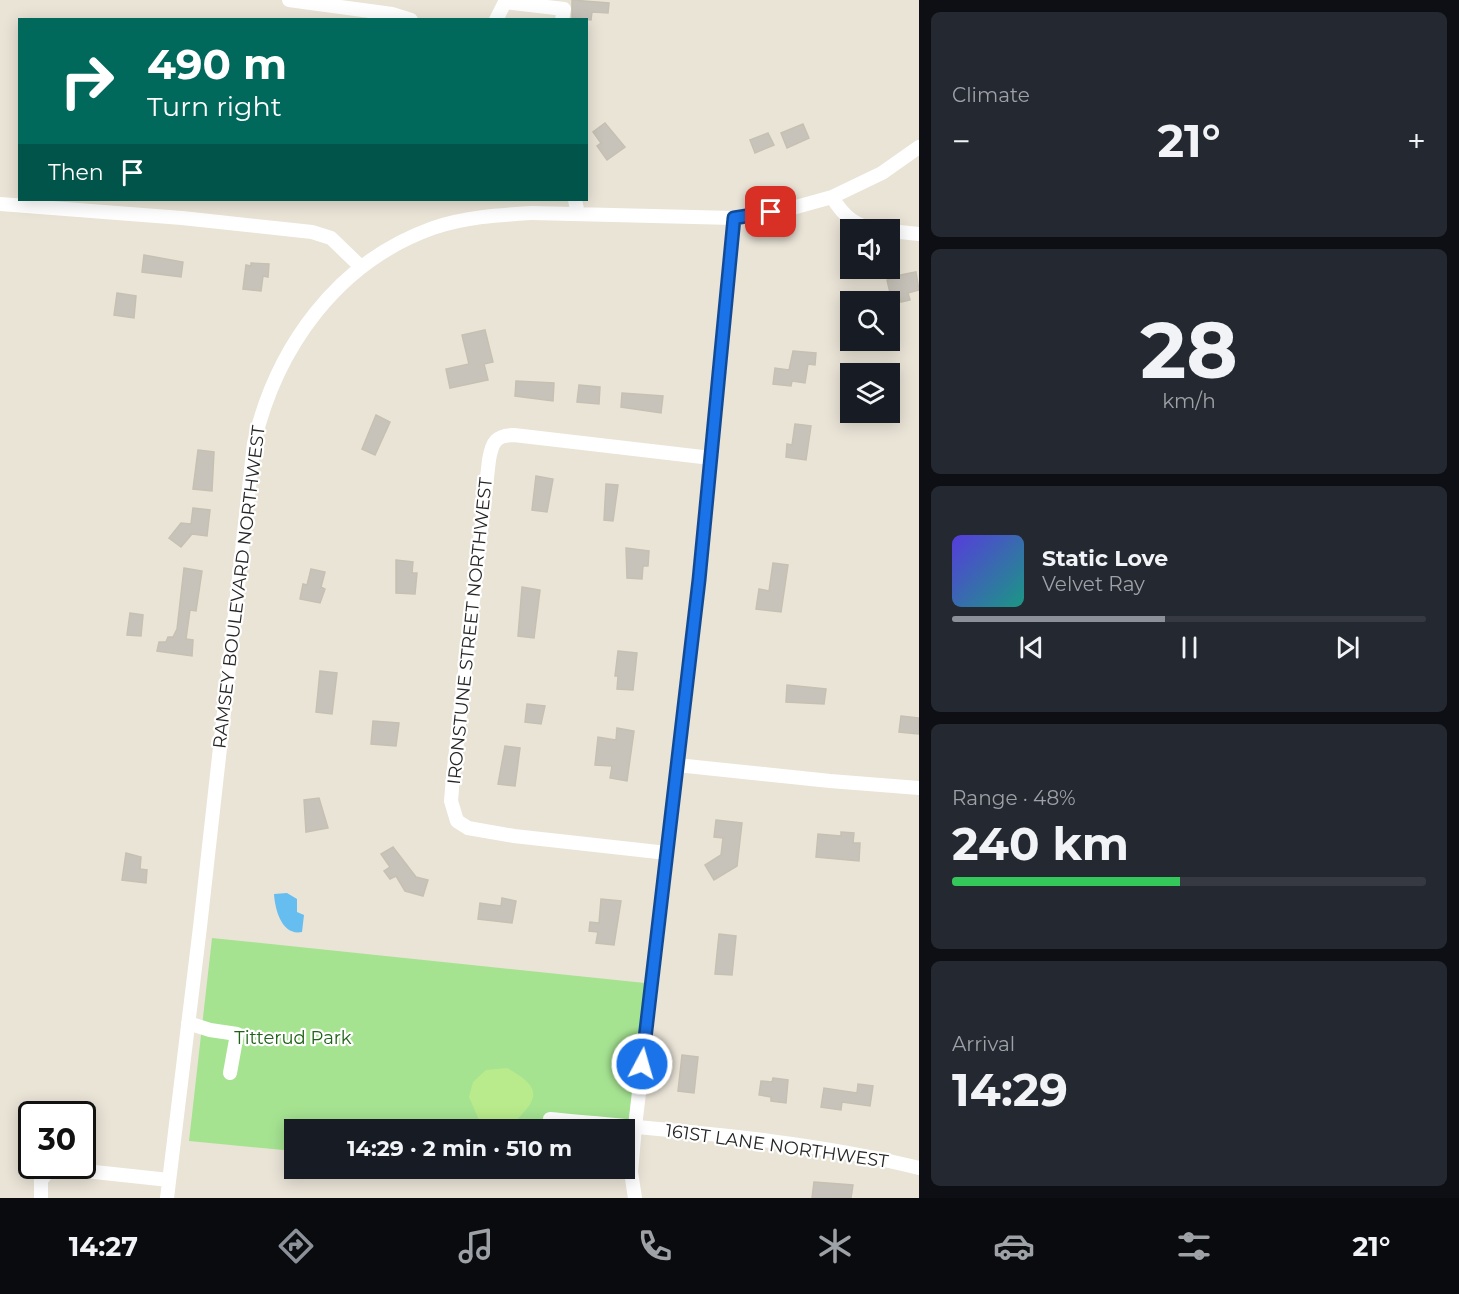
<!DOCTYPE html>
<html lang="en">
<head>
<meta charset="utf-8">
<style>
  :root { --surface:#171b24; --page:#242831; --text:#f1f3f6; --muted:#9ea1a6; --line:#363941; --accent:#8c9099 }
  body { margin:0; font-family:Montserrat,sans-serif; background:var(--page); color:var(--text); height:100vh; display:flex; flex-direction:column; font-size:22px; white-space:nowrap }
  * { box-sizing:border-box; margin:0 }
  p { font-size:20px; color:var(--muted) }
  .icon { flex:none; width:33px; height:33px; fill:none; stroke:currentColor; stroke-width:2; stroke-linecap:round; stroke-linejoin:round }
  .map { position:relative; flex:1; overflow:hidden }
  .side { display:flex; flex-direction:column; gap:12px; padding:12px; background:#0d0f14; width:540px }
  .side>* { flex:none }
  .top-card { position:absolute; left:18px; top:18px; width:570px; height:183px; border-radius:0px; box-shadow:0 3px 15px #0003; background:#00695c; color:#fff; overflow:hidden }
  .tools { position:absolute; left:840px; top:219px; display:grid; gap:12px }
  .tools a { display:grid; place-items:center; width:60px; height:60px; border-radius:0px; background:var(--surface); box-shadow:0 3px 15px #0003; font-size:30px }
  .speed { position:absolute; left:18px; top:1101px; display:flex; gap:12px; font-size:30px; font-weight:700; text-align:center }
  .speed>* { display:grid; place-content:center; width:78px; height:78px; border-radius:50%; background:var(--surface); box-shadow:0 3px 15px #0003; line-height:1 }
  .speed .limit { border:3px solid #111; border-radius:9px; background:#fff; color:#111 }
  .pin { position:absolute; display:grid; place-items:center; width:51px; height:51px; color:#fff; margin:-26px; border-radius:12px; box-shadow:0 3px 9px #0006 }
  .me { position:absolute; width:66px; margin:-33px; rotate:6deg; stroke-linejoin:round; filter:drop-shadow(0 0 4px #0008) }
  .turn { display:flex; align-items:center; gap:21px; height:126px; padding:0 30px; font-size:27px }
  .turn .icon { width:78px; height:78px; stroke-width:2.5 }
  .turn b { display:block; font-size:42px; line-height:51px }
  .then { display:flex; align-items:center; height:57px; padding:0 30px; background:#0003; gap:12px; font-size:22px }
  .big { font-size:45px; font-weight:700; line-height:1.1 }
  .side .card { flex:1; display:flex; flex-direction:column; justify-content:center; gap:9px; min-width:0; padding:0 21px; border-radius:9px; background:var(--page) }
  .side .dial { align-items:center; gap:0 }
  .dial b { font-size:78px; line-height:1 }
  .song { display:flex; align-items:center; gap:18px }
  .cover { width:72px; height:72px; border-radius:9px; background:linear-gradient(135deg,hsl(250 70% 55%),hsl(170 70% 35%)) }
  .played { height:6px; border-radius:3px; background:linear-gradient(90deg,var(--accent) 45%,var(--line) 45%) }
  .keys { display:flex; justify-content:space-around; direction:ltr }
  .heat { display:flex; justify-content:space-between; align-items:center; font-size:33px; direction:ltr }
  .charge { height:9px; border-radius:4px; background:linear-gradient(90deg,#34c759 48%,var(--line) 0) }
  .trip { position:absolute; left:284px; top:1119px; width:351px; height:60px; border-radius:0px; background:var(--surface); box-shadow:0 3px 15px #0003; font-weight:700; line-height:60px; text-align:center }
  .tabs { display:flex; height:96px; justify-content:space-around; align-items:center; background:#090b0e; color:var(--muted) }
  .tabs .icon { width:42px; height:42px }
  .tabs .selected { color:var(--accent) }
  .tabs b { font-size:27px; color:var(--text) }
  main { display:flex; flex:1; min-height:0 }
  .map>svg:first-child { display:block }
</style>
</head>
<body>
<main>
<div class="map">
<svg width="919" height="1198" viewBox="0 0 919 1198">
  <rect width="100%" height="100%" fill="#eae4d7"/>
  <path fill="#a5e391" d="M 212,938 L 645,983 L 624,1159 L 624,1130 L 371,1130 L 330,1125 L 327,1129 L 294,1130 L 294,1151 L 189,1141 Z"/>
  <path fill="#b9eb8c" d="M 507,1068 C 549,1091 534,1102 508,1129 L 487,1129 L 479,1120 L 469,1097 L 473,1082 L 486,1070 Z"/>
  <path fill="#66bdf0" d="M 287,893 L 297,899 L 297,912 L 304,915 L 302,932 C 282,936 275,910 274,894 Z"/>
  <path fill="#c8c3ba" stroke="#c5c0b1" stroke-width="1.5" d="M 572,0 L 609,3 L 608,13 L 592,12 L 591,20 L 572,18 Z
    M 605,123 L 625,147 L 607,160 L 597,146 L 601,143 L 593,132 Z
    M 803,124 L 809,138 L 787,148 L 781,133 Z
    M 768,133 L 774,145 L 755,153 L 750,140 Z
    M 144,255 L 183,262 L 181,277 L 142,272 Z
    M 251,263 L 269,264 L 268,277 L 263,276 L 261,291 L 243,289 L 246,265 L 251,266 Z
    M 916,272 L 919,290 L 908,293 L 910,300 L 901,302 L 899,295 L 891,297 L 887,280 L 896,278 L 895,276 Z
    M 117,293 L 136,296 L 134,318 L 114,315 Z
    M 485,330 L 493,362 L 484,364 L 488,380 L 450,388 L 446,369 L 469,364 L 462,335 Z
    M 793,351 L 816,353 L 815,365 L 808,364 L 805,383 L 792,381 L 791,386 L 773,384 L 775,368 L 789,370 Z
    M 516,381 L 554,383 L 553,401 L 515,396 Z
    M 579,385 L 600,387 L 599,404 L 577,402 Z
    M 622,393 L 663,396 L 661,413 L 621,407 Z
    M 376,415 L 390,422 L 375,455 L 362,449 Z
    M 795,424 L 811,426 L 806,460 L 786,457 L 787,444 L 792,445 Z
    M 198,450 L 214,452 L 212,491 L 193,489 Z
    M 536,476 L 553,479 L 547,512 L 532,510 Z
    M 606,484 L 618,485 L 613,521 L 604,520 Z
    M 193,508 L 210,510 L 207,536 L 192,534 L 181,547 L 169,538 L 181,523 L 191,524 Z
    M 626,548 L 649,551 L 648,566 L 643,566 L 642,579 L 627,578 Z
    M 396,560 L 413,562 L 412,573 L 417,573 L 415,594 L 396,593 Z
    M 773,563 L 788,565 L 781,612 L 756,609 L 759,589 L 769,591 Z
    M 184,568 L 202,571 L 196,611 L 190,610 L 186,639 L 193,640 L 192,656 L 157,651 L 159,642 L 166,642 L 168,637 L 173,637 L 177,629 Z
    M 311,569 L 325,572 L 321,587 L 325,589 L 320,603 L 300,599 L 303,584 L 307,585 Z
    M 522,587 L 540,590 L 534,638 L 518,636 Z
    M 130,613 L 143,615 L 141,636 L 127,635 Z
    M 618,651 L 637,653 L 633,690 L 617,689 L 618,676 L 615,676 Z
    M 320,671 L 337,673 L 332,714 L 316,712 Z
    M 787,685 L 826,689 L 824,704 L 786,702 Z
    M 527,704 L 545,706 L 541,724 L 525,722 Z
    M 901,716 L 919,718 L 919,734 L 899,732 Z
    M 373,721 L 399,723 L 396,746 L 371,744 Z
    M 617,728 L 634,731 L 627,781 L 610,778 L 612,766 L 595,765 L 598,737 L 616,740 Z
    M 505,746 L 520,748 L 515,786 L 498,784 Z
    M 319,798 L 328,828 L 306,832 L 304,800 Z
    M 716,820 L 742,823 L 737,866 L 714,880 L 705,865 L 721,855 L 723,838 L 714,837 Z
    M 841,832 L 854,833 L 853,843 L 860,843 L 859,861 L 816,857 L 818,834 L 841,836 Z
    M 393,847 L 416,877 L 428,880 L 423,896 L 405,891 L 396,876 L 390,879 L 384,871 L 390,867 L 381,854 Z
    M 126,853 L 141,857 L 140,869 L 147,870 L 146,883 L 122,880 Z
    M 502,898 L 516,901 L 512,923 L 478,919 L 480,903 L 501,906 Z
    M 601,899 L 621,901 L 614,945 L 596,943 L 598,932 L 589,931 L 590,922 L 599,923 Z
    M 719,934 L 736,936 L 732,975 L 715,974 Z
    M 682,1055 L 698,1057 L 694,1093 L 678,1091 Z
    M 773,1078 L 788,1080 L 786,1103 L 771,1101 L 771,1097 L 759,1095 L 761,1081 L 772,1082 Z
    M 858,1084 L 873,1086 L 870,1106 L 842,1102 L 841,1110 L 821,1107 L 824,1088 L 857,1093 Z
    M 814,1182 L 853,1185 L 851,1198 L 812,1198 Z"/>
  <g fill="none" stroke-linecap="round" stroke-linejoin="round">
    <path stroke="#fff" stroke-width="14" d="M 289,0 L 392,14 L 411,20
      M 496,20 L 505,2 L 564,9 L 562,20
      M 832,197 C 844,217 856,227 880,230
      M 575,200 L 578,214
      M 0,204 L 182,218 L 312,232 L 331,238 L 361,267
      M 890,231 L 919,234
      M 677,765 L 830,781 L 919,788
      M 667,853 L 514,836 L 468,828 L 457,821 L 451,801 L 453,777 L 489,460 C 492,442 496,435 514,435 L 711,458
      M 188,1023 L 210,1030 L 237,1034 L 230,1073
      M 550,1119 C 673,1131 799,1138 919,1168
      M 41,1198 L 41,1180 L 48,1172 L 85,1171 L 169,1180
      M 167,1198 L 200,927 L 254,443 C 276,348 337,262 433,228 C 465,217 499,215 532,213 L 734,218 L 789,209 L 832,197 L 882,173 L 919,147
      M 635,1198 L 631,1172 L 635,1127 L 699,580 L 734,218"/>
  </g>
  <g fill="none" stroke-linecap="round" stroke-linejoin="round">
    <defs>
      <path id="route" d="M 642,1064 L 699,580 L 734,218 L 771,212"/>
    </defs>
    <use href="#route" stroke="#114b97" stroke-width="15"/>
    <use href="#route" stroke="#1a73e8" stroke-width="10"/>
  </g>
  <g text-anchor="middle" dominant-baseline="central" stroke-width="4.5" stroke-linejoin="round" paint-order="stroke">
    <g font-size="18" fill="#262626" stroke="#fff">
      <text transform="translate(239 587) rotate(-83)">RAMSEY BOULEVARD NORTHWEST</text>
      <text transform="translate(470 631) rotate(-84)">IRONSTUNE STREET NORTHWEST</text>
      <text transform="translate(777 1146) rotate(8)">161ST LANE NORTHWEST</text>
    </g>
    <g font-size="18" fill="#1f6317" stroke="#fff">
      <text x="293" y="1038">Titterud Park</text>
    </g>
  </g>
</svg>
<div class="tools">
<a><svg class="icon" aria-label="sound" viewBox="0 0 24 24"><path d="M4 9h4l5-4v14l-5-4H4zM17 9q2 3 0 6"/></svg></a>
<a><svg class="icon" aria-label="search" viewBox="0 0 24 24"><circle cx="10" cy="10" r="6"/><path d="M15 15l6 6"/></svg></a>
<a><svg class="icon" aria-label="layers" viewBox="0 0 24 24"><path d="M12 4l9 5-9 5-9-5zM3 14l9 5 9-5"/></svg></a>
</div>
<div class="speed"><div class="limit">30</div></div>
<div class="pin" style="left:771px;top:212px;background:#d93025"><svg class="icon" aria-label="arrive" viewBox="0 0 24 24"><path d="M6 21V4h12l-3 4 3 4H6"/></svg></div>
<svg class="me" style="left:642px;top:1064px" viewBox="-20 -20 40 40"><circle r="17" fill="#1a73e8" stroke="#fff" stroke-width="3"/><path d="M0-11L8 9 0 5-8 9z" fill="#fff"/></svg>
<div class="trip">14:29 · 2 min · 510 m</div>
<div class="top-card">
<div class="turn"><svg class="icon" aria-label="right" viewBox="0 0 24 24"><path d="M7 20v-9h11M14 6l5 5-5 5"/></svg><div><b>490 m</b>Turn right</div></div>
<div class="then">Then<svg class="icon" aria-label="arrive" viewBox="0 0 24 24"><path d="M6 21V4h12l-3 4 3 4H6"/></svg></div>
</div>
</div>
<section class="side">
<div class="card"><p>Climate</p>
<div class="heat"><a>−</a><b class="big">21°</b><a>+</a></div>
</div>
<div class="card dial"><b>28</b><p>km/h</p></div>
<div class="card">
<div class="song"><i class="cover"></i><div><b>Static Love</b><p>Velvet Ray</p></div></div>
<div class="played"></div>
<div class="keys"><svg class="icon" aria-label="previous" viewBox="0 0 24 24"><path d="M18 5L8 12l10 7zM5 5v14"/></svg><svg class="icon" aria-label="pause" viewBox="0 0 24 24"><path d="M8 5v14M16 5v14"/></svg><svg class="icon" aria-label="next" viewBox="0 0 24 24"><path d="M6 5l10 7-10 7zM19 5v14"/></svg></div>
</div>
<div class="card"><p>Range · 48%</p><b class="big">240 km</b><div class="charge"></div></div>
<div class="card"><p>Arrival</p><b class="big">14:29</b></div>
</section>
</main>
<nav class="tabs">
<b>14:27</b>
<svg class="icon selected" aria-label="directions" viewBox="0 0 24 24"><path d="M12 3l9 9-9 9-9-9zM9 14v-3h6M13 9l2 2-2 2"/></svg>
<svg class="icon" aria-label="music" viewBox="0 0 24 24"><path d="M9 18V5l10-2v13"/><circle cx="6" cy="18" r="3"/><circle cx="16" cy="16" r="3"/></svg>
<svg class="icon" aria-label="phone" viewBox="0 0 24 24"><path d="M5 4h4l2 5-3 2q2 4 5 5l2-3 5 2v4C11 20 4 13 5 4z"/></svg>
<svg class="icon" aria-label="climate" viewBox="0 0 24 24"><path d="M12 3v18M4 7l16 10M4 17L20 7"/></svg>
<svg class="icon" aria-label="car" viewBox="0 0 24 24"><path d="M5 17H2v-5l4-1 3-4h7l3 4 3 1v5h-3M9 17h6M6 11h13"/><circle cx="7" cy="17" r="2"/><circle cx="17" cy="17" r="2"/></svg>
<svg class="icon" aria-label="filters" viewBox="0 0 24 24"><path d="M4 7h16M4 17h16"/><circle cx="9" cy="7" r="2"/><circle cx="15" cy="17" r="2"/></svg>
<b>21°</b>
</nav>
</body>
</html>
